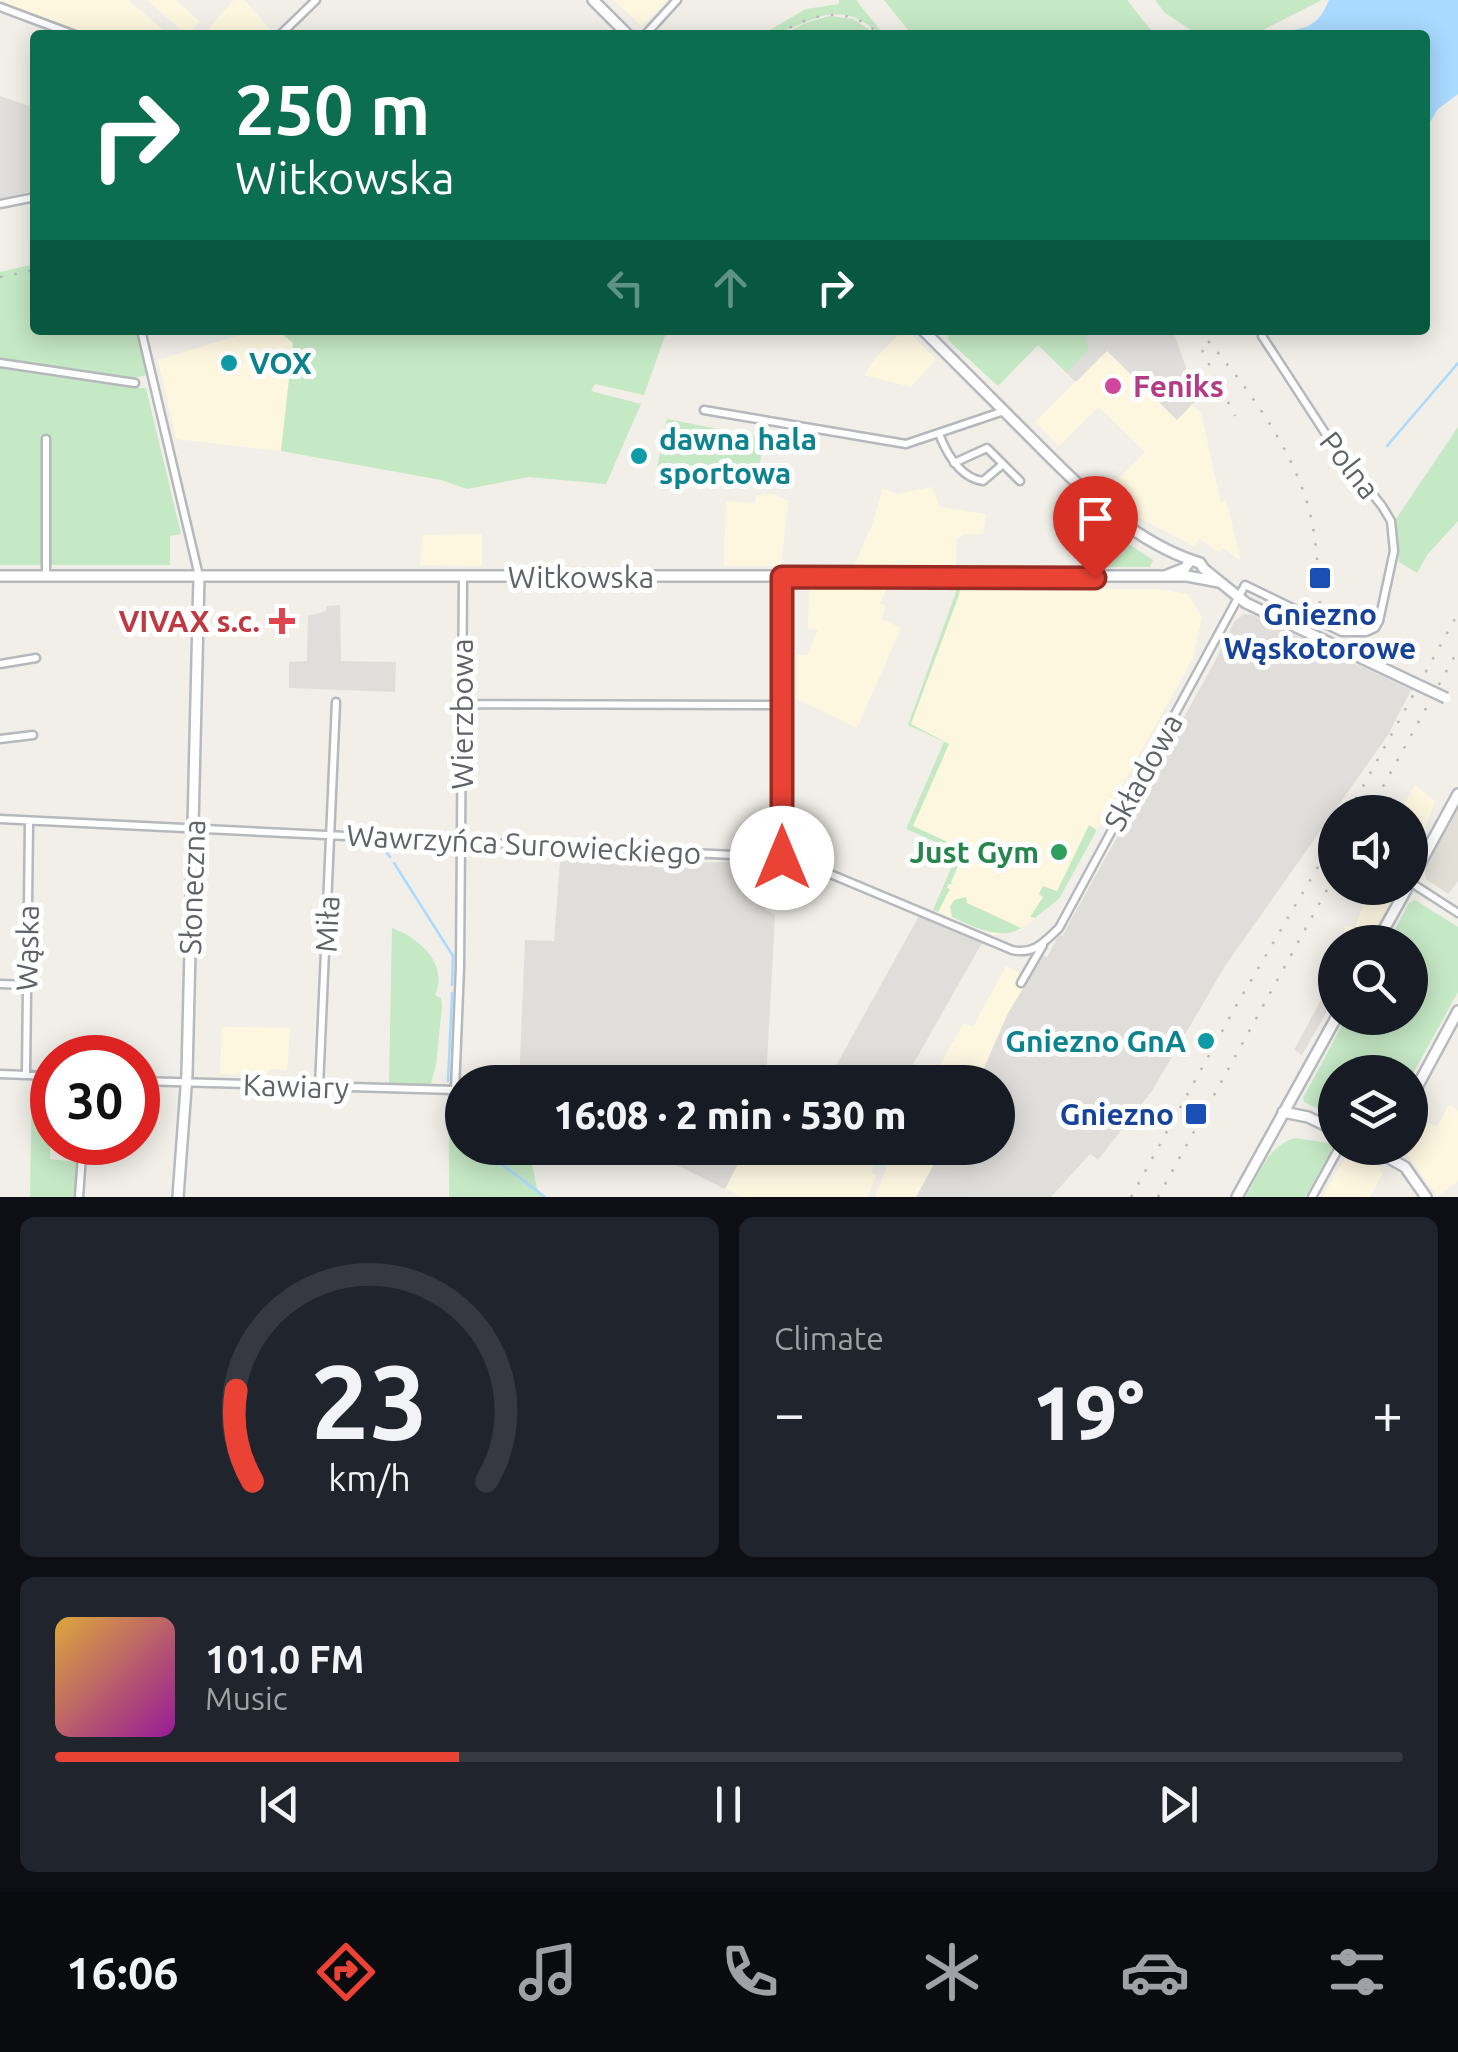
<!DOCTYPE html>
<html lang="en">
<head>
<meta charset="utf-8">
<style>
  :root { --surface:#171b24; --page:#20242c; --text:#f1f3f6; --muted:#9ea1a6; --line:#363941; --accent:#ea4335 }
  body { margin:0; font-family:Ubuntu,sans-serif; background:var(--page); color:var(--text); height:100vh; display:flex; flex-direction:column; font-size:38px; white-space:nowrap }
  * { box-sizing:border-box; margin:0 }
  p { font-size:32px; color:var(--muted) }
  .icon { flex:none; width:55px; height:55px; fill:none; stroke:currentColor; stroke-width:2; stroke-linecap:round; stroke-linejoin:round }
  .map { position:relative; height:1197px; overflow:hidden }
  .side { display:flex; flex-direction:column; gap:20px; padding:20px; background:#0d0f14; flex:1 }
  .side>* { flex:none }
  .top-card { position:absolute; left:30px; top:30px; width:1400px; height:305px; border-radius:10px; box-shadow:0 5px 25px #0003; background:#0b6e4f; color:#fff; overflow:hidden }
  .tools { position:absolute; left:1318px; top:795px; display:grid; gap:20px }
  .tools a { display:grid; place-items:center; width:110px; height:110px; border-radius:50%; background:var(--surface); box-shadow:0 5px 25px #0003; font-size:50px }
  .speed { position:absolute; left:30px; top:1035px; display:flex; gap:20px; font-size:50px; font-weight:700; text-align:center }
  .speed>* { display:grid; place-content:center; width:130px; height:130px; border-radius:50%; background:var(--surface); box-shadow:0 5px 25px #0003; line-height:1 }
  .speed .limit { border:15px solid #d22; background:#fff; color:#111 }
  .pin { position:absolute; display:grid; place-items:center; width:85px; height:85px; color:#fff; margin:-102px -42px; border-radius:50% 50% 50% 0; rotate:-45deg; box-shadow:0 0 10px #0007 }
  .pin .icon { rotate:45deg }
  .me { position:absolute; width:110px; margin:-55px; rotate:0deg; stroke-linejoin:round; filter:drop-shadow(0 0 8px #0008) }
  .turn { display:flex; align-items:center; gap:35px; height:210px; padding:0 40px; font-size:45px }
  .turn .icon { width:130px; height:130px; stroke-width:2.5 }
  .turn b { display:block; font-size:70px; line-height:85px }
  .lanes { display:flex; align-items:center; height:95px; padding:0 40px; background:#0003; justify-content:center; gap:50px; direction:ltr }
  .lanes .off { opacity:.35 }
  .big { font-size:75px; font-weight:800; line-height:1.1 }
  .side .card { flex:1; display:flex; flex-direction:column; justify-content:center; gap:15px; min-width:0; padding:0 35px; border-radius:15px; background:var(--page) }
  .side .dial { align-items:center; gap:0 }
  .dial svg { height:260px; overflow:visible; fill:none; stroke:var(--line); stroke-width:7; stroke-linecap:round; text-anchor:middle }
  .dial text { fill:var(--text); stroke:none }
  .song { display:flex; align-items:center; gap:30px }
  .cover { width:120px; height:120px; border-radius:15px; background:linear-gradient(135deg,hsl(40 70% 55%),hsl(300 70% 35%)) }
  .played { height:10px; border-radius:5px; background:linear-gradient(90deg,var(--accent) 30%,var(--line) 30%) }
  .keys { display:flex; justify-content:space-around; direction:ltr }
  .heat { display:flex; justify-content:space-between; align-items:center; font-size:55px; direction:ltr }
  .side .tiles { flex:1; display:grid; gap:20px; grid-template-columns:1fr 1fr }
  .card:last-child { grid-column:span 2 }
  .trip { position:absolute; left:445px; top:1065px; width:570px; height:100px; border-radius:50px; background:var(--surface); box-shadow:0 5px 25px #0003; font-weight:800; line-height:100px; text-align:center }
  .menu { display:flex; height:160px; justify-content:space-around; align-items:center; background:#090b0e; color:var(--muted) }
  .menu .icon { width:70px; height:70px }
  .menu .selected { color:var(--accent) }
  .menu b { font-size:45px; color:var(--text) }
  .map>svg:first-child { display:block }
</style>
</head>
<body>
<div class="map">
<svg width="1458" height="1197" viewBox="0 0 1458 1197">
  <rect width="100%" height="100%" fill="#f1efe8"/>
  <path fill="#fef7e0" d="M 0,0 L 128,0 L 169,35 L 76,35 L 0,7 Z
    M 147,0 L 176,0 L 200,22 L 187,35 Z
    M 234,0 L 244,0 L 272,31 L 267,35 L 203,35 Z
    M 613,0 L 668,0 L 642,26 Z
    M 256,330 L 277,330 L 293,343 L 281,451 L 176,439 L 158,360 Z
    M 903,330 L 907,330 L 936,359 L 911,387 L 864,375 L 875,359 Z
    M 1107,350 L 1177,420 L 1192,405 L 1201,413 L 1221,503 L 1226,499 L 1241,561 L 1223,548 L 1219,552 L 1199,539 L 1194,546 L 1120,508 L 1129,496 L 1113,484 L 1145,452 L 1099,407 L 1059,446 L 1035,422 Z
    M 932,487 L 940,507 L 986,514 L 983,534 L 963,534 L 957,539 L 956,567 L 854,566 L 872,525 L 883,488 L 897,494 Z
    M 772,494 L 788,501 L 781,566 L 724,566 L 726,501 L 755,503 L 756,495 Z
    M 482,534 L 482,566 L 420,565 L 423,535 Z
    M 809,589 L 886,590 L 880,603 L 886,606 L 881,619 L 901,628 L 857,728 L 789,695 L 789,654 L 807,655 L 818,630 L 808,629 Z
    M 957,589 L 1158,589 L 1188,594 L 1202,617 L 1193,658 L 1059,899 L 1021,930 L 994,935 L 933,910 L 958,852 L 906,829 L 944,742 L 908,725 Z
    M 1415,785 L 1435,801 L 1422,836 L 1425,838 L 1410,866 L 1410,812 L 1400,812 Z
    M 1361,888 L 1398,888 L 1368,942 L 1343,942 L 1345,926 L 1355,927 L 1368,891 Z
    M 1006,966 L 1020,974 L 1017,981 L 1026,985 L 1008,1013 L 978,1082 L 930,1082 L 964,1023 L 973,1027 Z
    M 222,1027 L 290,1028 L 287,1070 L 270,1069 L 267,1074 L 220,1074 Z
    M 1449,1105 L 1458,1111 L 1458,1181 L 1437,1196 L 1402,1148 L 1410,1148 L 1410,1124 L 1415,1116 L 1437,1127 Z
    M 746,1148 L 885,1148 L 871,1172 L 876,1176 L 867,1197 L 743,1197 L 725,1189 Z
    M 894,1148 L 943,1148 L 916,1197 L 875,1197 Z
    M 1349,1151 L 1381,1167 L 1379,1171 L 1383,1173 L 1370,1197 L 1322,1197 Z"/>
  <path fill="#e0deda" d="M 0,96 L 35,108 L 35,190 L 0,199 Z
    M 1052,330 L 1173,330 L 1197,399 L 1177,420 L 1107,351 L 1076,382 L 1038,345 Z
    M 340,605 L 341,661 L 396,662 L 395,692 L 289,688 L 289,662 L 307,661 L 308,616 L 326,611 L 326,606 Z
    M 1244,614 L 1253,615 L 1411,690 L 1388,735 L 1225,966 L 1152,1091 L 1098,1160 L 1090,1154 L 1051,1197 L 916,1197 L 943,1148 L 998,1148 L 998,1082 L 978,1082 L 1008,1013 L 1043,956 L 1047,957 L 1059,935 L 1062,936 L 1213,665 L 1234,622 Z
    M 560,861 L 628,864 L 775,861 L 771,904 L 766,904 L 765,909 L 775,915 L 766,1082 L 519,1082 L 525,940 L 554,941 Z
    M 919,916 L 982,943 L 903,1082 L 827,1082 Z
    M 1323,996 L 1333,1001 L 1302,1055 L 1294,1050 Z
    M 642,1148 L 746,1148 L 725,1189 Z"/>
  <path fill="#e1ded6" d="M 1458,807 L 1458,881 L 1448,894 L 1426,879 L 1424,869 Z"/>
  <path fill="#c5e8c5" d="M 839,0 L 856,0 L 884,35 C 875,31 866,22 856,18 C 819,4 795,35 761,35 L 806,9 L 839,4 Z
    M 884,0 L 1127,0 L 1150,29 L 1159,35 L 912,35 Z
    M 1155,0 L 1320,0 L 1320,1 L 1253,35 L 1199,35 L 1165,13 Z
    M 830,16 L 853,19 L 877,35 L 783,35 L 805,23 Z
    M 35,264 L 35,330 L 136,330 L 147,375 L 134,378 L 135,388 L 146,388 L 181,534 L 170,536 L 170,565 L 0,565 L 0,272 Z
    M 277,330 L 667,330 L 644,395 L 595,384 L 591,391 L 641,404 L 606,484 L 529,477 L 467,489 L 441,480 L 281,451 L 293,343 Z
    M 949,330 L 1084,330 L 1089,349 L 1067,373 L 1038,345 L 998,386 L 948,340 Z
    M 667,419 L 764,438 L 756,486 L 656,472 Z
    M 1458,427 L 1458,521 L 1427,555 L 1417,573 L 1399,562 L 1396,519 Z
    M 1106,529 L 1153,560 L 1150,567 L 1095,567 L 1095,541 Z
    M 957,589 L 960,589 L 959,595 L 911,724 L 949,744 L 913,826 L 965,850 L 951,882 L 953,884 L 949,884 L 947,888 L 950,889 L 938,912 L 933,910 L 958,852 L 906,829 L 944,742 L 908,725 Z
    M 1089,825 L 1097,830 L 1059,899 L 1035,918 L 1030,917 L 1043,897 L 1039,894 L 1043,886 L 1057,891 Z
    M 966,897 L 967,903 L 1021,928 L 1029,923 C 1004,944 977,928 952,917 L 950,907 L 954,900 Z
    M 1415,900 L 1458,927 L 1458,992 L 1410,1079 L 1410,1072 L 1335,1072 L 1335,1117 L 1304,1102 L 1303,1098 L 1346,1018 L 1410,1018 L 1410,942 L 1388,942 L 1409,903 Z
    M 392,928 C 420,938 449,965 435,995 L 441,998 L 442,1006 L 436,1065 L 430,1087 L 389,1085 Z
    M 32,1081 L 52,1082 L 50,1159 L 76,1162 L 74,1197 L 30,1197 Z
    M 449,1095 L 462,1096 L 462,1148 L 529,1148 L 537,1189 L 545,1197 L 449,1197 Z
    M 1295,1138 L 1335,1144 L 1305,1197 L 1246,1197 C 1259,1174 1268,1146 1295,1138 Z"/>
  <path fill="#aadaff" d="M 1329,0 L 1458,0 L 1458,94 L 1438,109 L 1425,130 L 1425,35 L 1266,35 C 1297,27 1315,35 1329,0 Z"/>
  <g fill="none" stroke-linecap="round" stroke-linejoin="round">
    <path stroke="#aadaff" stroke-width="2.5" d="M 1387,446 L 1458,363
      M 379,843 L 390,857
      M 394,863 L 453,956 L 452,985
      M 448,1081 L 452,993
      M 449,1095 L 451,1122 L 462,1133
      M 480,1148 L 545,1197"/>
    <defs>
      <path id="street" d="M 0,7 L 75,35
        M 280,35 L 316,0
        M 645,35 L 677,0
        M 0,204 L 35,197
        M 141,330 L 199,576
        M 0,363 L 135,383
        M 704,410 L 906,444 L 1004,411
        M 939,434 C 947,454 960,478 983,481 L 1003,464 L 987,448 L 954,463
        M 1003,464 L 1020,481
        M 46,576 L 46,439
        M 0,664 L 36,658
        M 462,704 L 782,705
        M 0,739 L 33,735
        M 0,819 L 792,858 L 1012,950 C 1034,955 1044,942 1059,928 L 1245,585 L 1342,632 L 1366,632 L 1375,628 L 1379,621 L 1394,551 L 1391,521 L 1382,506 L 1333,445 L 1262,336
        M 782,858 L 782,577
        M 1410,882 L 1458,913
        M 1021,983 L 1043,945
        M 0,984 L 27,985
        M 0,1074 L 52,1076
        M 26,1074 L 29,821
        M 138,1081 L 455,1090 L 460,967 L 463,577
        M 319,1087 L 336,702
        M 79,1197 L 83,1142
        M 1312,1197 L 1339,1148"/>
      <path id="secondary" d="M 593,0 L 628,35
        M 923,330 C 960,367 996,403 1033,440 C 1083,490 1132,542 1200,563 L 1204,569 L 1246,603 L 1414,683
        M 0,576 L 1187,576 L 1219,582
        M 1165,576 L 1185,568 L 1190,561
        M 1410,882 L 1458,794
        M 1377,942 L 1407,888
        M 1410,1100 L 1458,1011
        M 1283,1112 L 1308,1117 L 1335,1130
        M 1371,1148 L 1405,1167 L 1426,1197
        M 178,1197 L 187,1074 L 199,576
        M 1237,1197 L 1336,1018"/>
    </defs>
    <use href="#street" stroke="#b5b8bc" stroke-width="11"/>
    <use href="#secondary" stroke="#b6babf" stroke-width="14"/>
    <use href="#street" stroke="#fff" stroke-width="6"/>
    <use href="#secondary" stroke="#fff" stroke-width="9"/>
    <path stroke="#b6b7b8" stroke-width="2.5" stroke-dasharray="2.5 12" stroke-linecap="butt" d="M 777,35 C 812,13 848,4 880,35
      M 0,277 L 35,270
      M 1199,330 C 1243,382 1290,442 1309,509 C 1317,540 1318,571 1320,603
      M 1202,350 L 1235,416
      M 1349,812 L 1458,613
      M 1369,812 L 1458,650
      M 1131,1197 L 1236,1006 L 1335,838
      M 1158,1197 L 1335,875"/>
    <defs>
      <path id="secondary-bridge" d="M 1414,683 L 1446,698"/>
    </defs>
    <use href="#secondary-bridge" stroke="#b6babf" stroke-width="14" stroke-linecap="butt"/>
    <use href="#secondary-bridge" stroke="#fff" stroke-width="9"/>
  </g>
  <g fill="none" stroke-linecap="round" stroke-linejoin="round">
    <defs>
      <path id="route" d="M 782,858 L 782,577 L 1095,578"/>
    </defs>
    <use href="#route" stroke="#982c22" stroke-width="25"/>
    <use href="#route" stroke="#ea4335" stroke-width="18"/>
  </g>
  <g fill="#0f9aa8" stroke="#fff" stroke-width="4">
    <circle cx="229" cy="363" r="10"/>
    <circle cx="639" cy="456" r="10"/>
    <circle cx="1206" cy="1041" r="10"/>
  </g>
  <circle fill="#d1479c" stroke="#fff" stroke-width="4" cx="1113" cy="386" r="10"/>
  <g fill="#1a4fb4" stroke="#fff" stroke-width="4">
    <rect x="1308" y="566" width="24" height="24" rx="5"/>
    <rect x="1184" y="1102" width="24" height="24" rx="5"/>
  </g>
  <path fill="#e0444e" stroke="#fff" stroke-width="4" d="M277 606h10v10h10v10h-10v10h-10v-10h-10v-10h10z"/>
  <circle fill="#2e9e5b" stroke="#fff" stroke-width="4" cx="1059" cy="852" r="10"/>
  <g text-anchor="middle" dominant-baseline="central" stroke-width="10" stroke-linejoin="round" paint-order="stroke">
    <g font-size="30" font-weight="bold" fill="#0d838f" stroke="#fff" text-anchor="start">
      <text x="249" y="363">VOX</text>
      <text x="659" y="439">dawna hala<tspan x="659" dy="34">sportowa</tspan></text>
      <text x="1186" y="1041" text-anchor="end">Gniezno GnA</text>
    </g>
    <g font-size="30" font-weight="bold" fill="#b23c85" stroke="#fff" text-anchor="start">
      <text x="1133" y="386">Feniks</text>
    </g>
    <g font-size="30" fill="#5f6368" stroke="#fff">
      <text transform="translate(1350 465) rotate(52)">Polna</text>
      <text x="581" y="577">Witkowska</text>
      <text transform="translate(462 714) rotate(-90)">Wierzbowa</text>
      <text transform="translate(1143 772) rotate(-61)">Składowa</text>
      <text transform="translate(524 844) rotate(3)">Wawrzyńca Surowieckiego</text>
      <text transform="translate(192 887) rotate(-88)">Słoneczna</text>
      <text transform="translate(327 924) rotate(-87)">Miła</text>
      <text transform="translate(27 948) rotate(-89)">Wąska</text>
      <text transform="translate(296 1086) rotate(2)">Kawiary</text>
    </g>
    <g font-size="30" font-weight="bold" fill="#164399" stroke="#fff">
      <text x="1320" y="614">Gniezno<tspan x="1320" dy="34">Wąskotorowe</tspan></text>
      <text x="1174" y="1114" text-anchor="end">Gniezno</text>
    </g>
    <g font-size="30" font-weight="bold" fill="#be3a42" stroke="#fff" text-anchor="end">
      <text x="260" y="621">VIVAX s.c.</text>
    </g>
    <g font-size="30" font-weight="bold" fill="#27864d" stroke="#fff" text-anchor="end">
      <text x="1039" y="852">Just Gym</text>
    </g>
  </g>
</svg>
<div class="tools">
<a><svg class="icon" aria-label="sound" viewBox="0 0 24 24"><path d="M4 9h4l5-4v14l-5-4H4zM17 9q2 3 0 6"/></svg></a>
<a><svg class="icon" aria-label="search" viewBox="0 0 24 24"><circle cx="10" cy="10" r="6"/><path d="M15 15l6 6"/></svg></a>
<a><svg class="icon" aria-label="layers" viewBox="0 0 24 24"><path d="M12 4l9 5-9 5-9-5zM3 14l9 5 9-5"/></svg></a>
</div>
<div class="speed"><div class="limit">30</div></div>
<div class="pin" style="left:1095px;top:578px;background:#d93025"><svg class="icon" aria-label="arrive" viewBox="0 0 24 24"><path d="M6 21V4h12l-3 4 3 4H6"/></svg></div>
<svg class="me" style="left:782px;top:858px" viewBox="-20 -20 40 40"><circle r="19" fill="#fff"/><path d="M0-13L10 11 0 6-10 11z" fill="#ea4335"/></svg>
<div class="trip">16:08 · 2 min · 530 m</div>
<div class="top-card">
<div class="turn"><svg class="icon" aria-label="right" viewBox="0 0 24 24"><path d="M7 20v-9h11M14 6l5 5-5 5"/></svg><div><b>250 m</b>Witkowska</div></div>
<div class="lanes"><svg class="icon off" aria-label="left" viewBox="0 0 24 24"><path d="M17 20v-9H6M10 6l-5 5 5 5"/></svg><svg class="icon off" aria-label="ahead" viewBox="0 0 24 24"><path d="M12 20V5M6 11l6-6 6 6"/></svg><svg class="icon" aria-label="right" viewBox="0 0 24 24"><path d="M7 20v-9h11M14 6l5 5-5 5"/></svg></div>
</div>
</div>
<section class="side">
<div class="tiles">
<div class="card dial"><svg viewBox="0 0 100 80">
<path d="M14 69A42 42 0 1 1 86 69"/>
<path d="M14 69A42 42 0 0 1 9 41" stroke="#ea4335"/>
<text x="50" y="56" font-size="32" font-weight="700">23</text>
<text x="50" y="72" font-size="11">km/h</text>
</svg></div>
<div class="card"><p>Climate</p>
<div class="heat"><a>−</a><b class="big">19°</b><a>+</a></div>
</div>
<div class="card">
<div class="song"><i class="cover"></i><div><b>101.0 FM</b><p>Music</p></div></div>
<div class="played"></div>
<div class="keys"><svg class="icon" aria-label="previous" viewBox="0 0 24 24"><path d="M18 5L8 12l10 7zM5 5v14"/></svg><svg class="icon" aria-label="pause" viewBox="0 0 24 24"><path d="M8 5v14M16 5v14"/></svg><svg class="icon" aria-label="next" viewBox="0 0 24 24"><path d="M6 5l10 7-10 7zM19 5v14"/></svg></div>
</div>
</div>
</section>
<nav class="menu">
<b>16:06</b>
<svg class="icon selected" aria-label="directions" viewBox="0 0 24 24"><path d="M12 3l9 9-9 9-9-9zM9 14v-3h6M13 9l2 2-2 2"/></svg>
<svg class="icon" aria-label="music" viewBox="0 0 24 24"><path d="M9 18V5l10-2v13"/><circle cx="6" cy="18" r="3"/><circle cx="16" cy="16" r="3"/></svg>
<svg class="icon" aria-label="phone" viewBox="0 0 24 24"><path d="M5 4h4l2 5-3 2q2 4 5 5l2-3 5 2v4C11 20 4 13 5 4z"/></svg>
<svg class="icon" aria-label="climate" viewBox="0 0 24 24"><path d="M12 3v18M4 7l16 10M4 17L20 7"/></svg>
<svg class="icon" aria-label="car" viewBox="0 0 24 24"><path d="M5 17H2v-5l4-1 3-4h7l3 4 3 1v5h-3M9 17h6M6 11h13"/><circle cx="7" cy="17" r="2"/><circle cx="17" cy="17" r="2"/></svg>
<svg class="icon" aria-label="filters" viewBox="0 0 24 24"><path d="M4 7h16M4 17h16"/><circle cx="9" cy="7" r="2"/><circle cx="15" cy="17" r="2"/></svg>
</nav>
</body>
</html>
